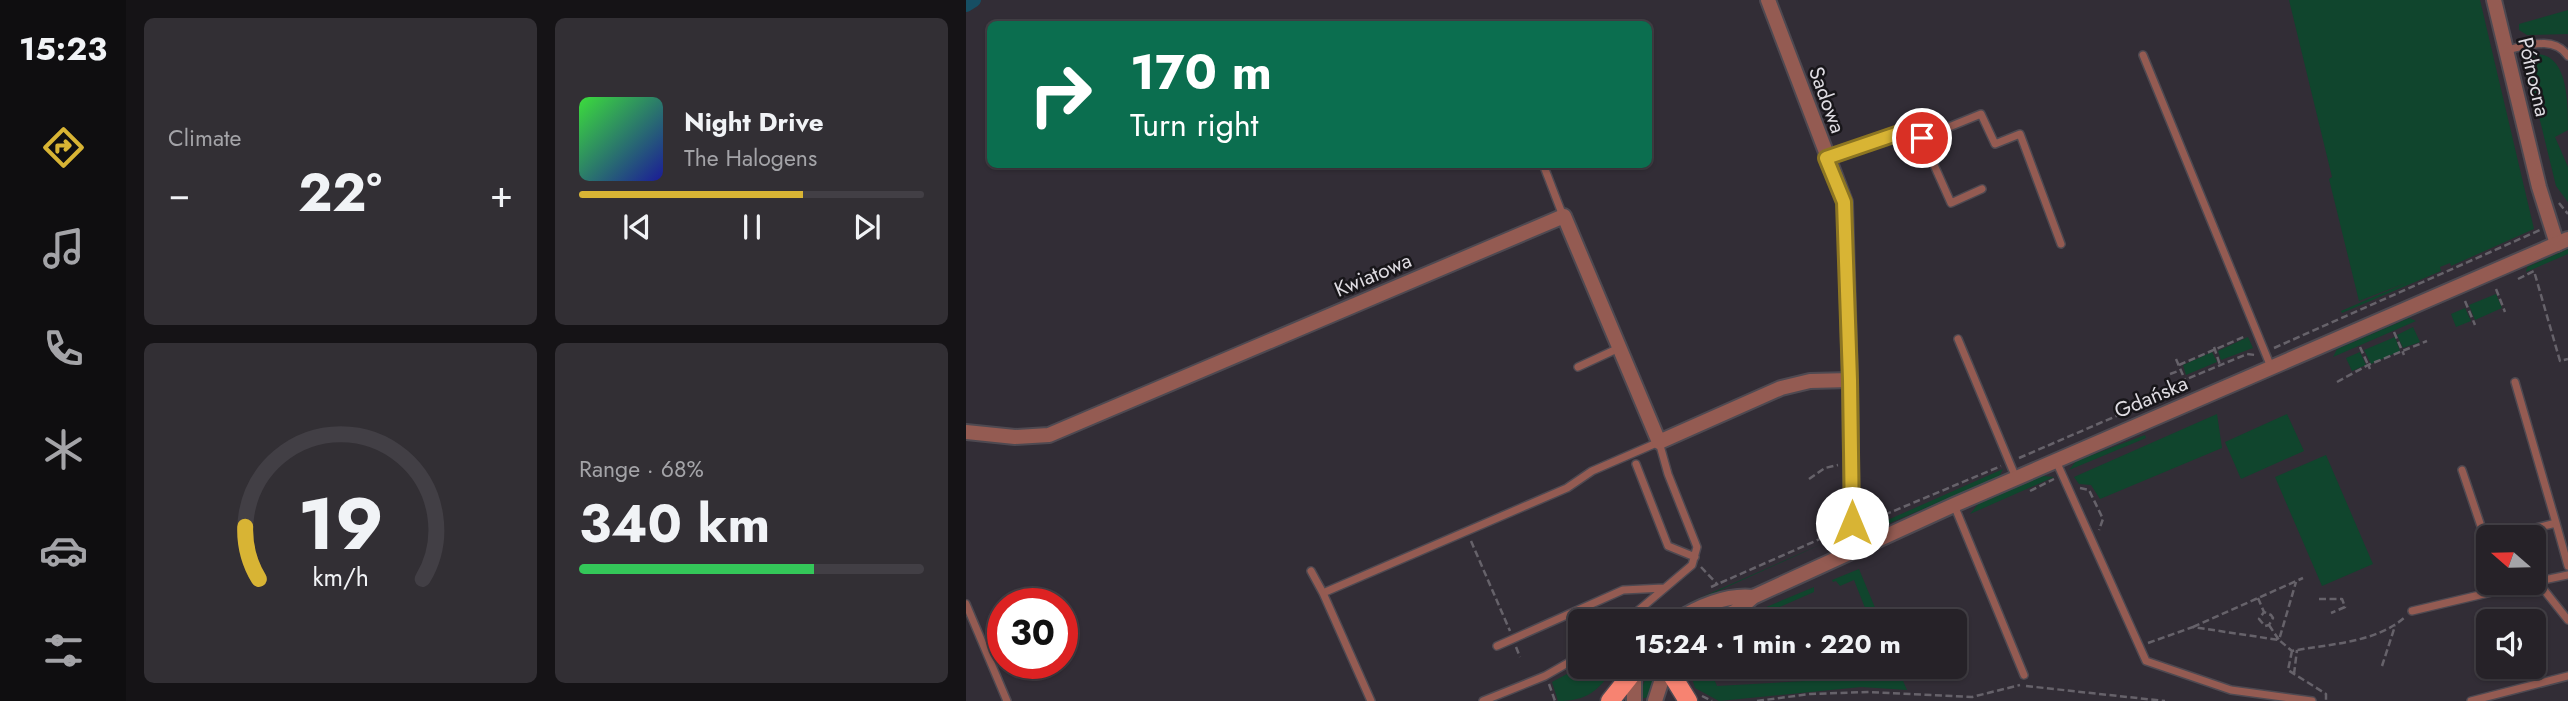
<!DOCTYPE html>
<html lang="en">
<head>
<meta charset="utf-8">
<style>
  :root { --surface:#262228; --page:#322f34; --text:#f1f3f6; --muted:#a4a4a8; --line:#423f45; --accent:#d8b434 }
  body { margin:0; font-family:Jost,sans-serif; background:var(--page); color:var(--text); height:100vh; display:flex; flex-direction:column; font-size:26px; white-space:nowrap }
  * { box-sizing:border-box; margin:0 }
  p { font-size:23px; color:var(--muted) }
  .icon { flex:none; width:38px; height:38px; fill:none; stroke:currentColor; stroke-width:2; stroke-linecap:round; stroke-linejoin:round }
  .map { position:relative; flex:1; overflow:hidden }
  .sheet { display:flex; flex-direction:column; gap:18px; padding:18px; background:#151316; width:840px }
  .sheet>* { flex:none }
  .top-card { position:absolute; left:21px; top:21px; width:665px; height:147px; border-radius:10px; box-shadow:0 2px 5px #0004,0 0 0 2px var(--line); background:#0b6e4f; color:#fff; overflow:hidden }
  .needle { width:46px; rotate:290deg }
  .controls { position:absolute; left:1510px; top:525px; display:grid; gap:14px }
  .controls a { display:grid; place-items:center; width:70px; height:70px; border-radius:10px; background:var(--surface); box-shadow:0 2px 5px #0004,0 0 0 2px var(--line); font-size:35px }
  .speed { position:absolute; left:21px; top:588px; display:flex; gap:14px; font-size:35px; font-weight:700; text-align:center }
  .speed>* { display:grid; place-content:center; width:91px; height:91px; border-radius:50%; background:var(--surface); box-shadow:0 2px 5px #0004,0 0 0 2px var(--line); line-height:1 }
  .speed .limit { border:10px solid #d22; background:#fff; color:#111 }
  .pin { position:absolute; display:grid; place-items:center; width:60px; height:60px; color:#fff; margin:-30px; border:4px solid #fff; border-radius:50%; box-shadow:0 2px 7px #0007 }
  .me { position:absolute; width:77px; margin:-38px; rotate:0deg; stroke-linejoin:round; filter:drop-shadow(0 0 5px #0008) }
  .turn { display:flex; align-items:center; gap:24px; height:147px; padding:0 28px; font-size:32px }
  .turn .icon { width:91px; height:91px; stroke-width:2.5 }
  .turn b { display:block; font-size:49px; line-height:60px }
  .big { font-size:52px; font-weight:700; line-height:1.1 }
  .sheet .tile { flex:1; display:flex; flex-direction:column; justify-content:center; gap:10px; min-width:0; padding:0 24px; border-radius:10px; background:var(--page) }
  .sheet .dial { align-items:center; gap:0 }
  .dial svg { height:182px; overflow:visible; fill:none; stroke:var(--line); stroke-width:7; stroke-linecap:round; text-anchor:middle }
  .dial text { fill:var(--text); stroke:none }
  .song { display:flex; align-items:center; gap:21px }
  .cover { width:84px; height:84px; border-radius:10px; background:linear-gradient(135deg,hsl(120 70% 55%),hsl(240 70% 35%)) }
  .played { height:7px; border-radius:4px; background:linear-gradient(90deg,var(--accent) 65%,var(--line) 65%) }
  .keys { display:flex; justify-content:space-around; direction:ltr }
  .heat { display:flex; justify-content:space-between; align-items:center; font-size:38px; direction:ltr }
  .charge { height:10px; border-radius:5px; background:linear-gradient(90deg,#34c759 68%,var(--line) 0) }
  .sheet .tiles { flex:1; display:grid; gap:18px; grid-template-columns:repeat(2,1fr) }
  .trip { position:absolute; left:602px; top:609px; width:399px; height:70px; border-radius:10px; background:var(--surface); box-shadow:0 2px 5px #0004,0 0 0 2px var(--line); font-weight:700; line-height:70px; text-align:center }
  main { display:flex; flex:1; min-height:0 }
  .dock { display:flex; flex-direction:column; width:126px; justify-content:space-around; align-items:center; background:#0f0e10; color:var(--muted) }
  .dock .icon { width:49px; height:49px }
  .dock .current { color:var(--accent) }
  .dock b { font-size:32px; color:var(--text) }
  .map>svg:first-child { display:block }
</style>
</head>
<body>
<main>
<nav class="dock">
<b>15:23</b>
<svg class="icon current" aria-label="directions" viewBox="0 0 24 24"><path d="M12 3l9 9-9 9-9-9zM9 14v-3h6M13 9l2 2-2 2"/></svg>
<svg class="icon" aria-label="music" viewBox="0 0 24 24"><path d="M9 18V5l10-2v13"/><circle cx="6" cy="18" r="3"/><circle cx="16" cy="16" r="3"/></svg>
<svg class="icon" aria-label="phone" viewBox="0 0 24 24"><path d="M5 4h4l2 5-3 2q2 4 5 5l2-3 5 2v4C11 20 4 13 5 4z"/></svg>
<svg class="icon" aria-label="climate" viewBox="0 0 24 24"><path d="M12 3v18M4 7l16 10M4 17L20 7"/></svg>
<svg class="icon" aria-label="car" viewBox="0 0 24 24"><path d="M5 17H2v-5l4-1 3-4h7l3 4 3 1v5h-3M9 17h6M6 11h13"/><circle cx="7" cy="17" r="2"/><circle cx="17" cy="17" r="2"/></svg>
<svg class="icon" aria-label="filters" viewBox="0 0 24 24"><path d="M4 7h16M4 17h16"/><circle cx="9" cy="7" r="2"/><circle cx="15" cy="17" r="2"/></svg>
</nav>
<section class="sheet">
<div class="tiles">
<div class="tile"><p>Climate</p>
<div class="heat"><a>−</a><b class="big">22°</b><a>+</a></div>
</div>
<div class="tile">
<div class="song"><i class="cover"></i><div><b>Night Drive</b><p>The Halogens</p></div></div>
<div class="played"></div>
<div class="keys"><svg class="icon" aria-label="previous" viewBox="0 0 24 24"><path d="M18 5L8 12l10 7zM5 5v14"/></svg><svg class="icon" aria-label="pause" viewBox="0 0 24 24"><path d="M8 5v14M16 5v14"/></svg><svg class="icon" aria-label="next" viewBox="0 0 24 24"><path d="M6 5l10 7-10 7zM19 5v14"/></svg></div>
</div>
<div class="tile dial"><svg viewBox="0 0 100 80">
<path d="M14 69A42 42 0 1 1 86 69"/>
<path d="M14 69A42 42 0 0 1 8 46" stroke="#d8b434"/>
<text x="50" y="56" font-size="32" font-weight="700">19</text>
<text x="50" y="72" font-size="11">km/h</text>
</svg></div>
<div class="tile"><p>Range · 68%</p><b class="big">340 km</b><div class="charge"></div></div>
</div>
</section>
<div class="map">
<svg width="1602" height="701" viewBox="0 0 1602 701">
  <rect width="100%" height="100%" fill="#322d36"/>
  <path fill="#10452d" d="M 1323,0 L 1514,0 L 1568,229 L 1485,266 L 1484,263 L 1474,267 L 1475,271 L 1376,313 L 1375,311 L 1442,282 L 1393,301 L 1363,179 L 1366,177 Z
    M 1602,10 L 1602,34 L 1561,35 L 1553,30 L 1553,24 Z
    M 1569,54 C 1602,53 1602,102 1602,130 L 1589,137 L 1602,167 L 1602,202 L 1590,186 L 1559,59 Z
    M 1602,249 L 1602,254 L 1560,272 L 1561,267 Z
    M 1530,294 L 1536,308 L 1509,320 L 1503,305 Z
    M 1499,308 L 1505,321 L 1490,327 L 1485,314 Z
    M 1443,318 L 1450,321 L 1367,357 L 1371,349 Z
    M 1447,327 L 1454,342 L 1437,348 L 1431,335 Z
    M 1282,337 L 1287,348 L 1255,360 L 1252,351 Z
    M 1429,337 L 1434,351 L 1405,364 L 1398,350 Z
    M 1246,352 L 1251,362 L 1220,375 L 1217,365 Z
    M 1394,352 L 1400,365 L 1386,371 L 1380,358 Z
    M 1251,414 L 1256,448 L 1134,499 L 1125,485 L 1113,484 L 1108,477 Z
    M 1321,414 L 1338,451 L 1275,479 L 1259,442 Z
    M 1179,435 L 1180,438 L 1103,470 L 1110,461 Z
    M 1360,455 L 1407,564 L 1356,586 L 1309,477 Z
    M 1037,469 L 1033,477 L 917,526 L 908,526 Z
    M 1077,476 L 1088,477 L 1004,514 L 1012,504 Z
    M 858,543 L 728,602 L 695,621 L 727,601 Z
    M 893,569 L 910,610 L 901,613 L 888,580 L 874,586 L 870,581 L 867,582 L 866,580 Z
    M 848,587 L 848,592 L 802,612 L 798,608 Z
    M 614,667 L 648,667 C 633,691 621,701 592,701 L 586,682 Z
    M 684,667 L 691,667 L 682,697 L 675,699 L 677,685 Z
    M 725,667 L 743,667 L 751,686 L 839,681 L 838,673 C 871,663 900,668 932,669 L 941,690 L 895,687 L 753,701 L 729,688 L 724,672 Z"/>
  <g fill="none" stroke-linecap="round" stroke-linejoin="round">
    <path stroke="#164e63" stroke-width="14" d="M 0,5 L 8,0"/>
    <defs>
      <path id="service" d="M 1540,50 C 1560,46 1588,35 1602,56
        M 1177,55 L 1305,367
        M 956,138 L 1015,114 L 1029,144 L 1054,134 L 1095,244
        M 860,158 L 939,131 L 956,138 L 985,203 L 1016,189
        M 577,164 L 597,216
        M 992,339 L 1050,478
        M 612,367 L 653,348
        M 1549,382 L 1590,523
        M 1090,461 L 1180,661 L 1265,690 L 1346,701
        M 670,464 L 702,546 L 729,557
        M 1496,470 L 1520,541 L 1522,540
        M 988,505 L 1058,675
        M 1534,537 L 1590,523 L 1602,566
        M 345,571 L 357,593 L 601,488 L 626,471 L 693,442 L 702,474 L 731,547 L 726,565 L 660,621
        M 1571,581 L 1602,620
        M 1568,582 L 1602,575
        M 357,593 L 405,701
        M 0,604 L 41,701
        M 1446,611 L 1564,583
        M 531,646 L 657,590 L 698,588
        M 517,701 L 579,676 L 614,656
        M 1505,701 L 1602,676"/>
      <path id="minor" d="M 802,0 L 879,202 L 884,380 L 886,534 L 892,549
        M 1528,0 L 1573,187 L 1591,244
        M 0,432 L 49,437 L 83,435 L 598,216 L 693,442 L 815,388 L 844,381 L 884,380"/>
      <path id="tertiary" d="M 710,621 C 731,607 761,594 787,597
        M 748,621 L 772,610 L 787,597 L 988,505 L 1602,239
        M 668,701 L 668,671 L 671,668
        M 689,701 L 700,667"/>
      <path id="primary" d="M 701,667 L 722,701
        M 644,701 L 668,671"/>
    </defs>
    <use href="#service" stroke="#4e4951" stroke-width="10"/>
    <use href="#minor" stroke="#4e4951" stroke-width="18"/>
    <use href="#tertiary" stroke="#4e4951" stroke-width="18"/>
    <use href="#primary" stroke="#4e4951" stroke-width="21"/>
    <path stroke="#66626a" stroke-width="2.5" stroke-dasharray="7 3.5" stroke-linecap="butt" d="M 1593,203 L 1602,214
      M 1552,279 L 1568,271 L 1594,361 L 1602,359
      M 1530,289 L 1539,312
      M 1499,301 L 1509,325
      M 1428,332 L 1438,355
      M 1248,347 L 1254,365
      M 1394,347 L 1404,369
      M 1308,348 L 1574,230
      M 1210,359 L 1219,380
      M 1213,365 L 1280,336
      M 1204,374 L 1215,370
      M 1371,382 L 1402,365 L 1461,341
      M 1053,458 L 1206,392 L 1216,381 L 1281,354 L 1289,355
      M 843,479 L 859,468 L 872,465
      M 1114,488 L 1123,490 L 1137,519 L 1133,530
      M 1064,491 L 1088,479
      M 899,523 L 1035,466
      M 505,541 L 544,631
      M 735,567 L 752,585
      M 745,587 L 863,535 L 872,523
      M 1292,598 L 1298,612 L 1305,615 L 1307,618 L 1303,625 L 1299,626 L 1293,619 L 1298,612
      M 1353,599 L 1376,599 L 1379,607 L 1365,613
      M 688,621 L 699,612
      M 1303,625 L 1313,640 L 1330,582
      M 1227,627 L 1337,578
      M 1182,643 L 1227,627 L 1313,640 L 1326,651 C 1362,644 1409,643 1438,618
      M 550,647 L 554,657
      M 1326,651 L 1322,670 L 1360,694 L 1360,701
      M 1416,666 L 1429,626
      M 1328,674 L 1331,650
      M 583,684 L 589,701
      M 1060,686 L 1199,701
      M 736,696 L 746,701
      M 791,701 L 844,694 L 903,692 L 1006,697 L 1054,685"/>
    <use href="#service" stroke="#945b52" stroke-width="7"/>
    <use href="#minor" stroke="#945b52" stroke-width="14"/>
    <use href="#tertiary" stroke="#945b52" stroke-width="14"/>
    <use href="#primary" stroke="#f78371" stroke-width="18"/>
  </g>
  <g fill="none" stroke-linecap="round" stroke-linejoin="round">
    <defs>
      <path id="route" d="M 886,523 L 884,380 L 878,202 L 860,158 L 939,131 L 956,138"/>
    </defs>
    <use href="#route" stroke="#8c7522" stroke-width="18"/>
    <use href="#route" stroke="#d8b434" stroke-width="12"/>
  </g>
  <g text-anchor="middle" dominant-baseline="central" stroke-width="5" stroke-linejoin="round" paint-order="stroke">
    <g font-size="21" fill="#dedbe1" stroke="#18161a">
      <text transform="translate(1568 77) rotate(77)">Północna</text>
      <text transform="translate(861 100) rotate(70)">Sadowa</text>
      <text transform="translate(407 275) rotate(-23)">Kwiatowa</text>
      <text transform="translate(1185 397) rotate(-23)">Gdańska</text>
    </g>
  </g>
</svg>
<div class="controls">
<a><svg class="needle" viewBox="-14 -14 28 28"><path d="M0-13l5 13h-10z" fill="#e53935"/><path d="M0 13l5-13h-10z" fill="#a4a4a8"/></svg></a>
<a><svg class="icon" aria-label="sound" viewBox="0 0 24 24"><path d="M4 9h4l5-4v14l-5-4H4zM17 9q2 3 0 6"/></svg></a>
</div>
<div class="speed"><div class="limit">30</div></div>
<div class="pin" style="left:956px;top:138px;background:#d93025"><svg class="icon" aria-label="arrive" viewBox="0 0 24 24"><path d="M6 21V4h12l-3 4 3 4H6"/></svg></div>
<svg class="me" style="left:886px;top:523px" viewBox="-20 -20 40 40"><circle r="19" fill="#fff"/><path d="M0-13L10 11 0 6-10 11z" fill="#d8b434"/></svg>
<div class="trip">15:24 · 1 min · 220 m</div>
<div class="top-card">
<div class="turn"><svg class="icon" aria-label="right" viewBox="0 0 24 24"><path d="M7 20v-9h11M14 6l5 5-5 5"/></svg><div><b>170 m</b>Turn right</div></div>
</div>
</div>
</main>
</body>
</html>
